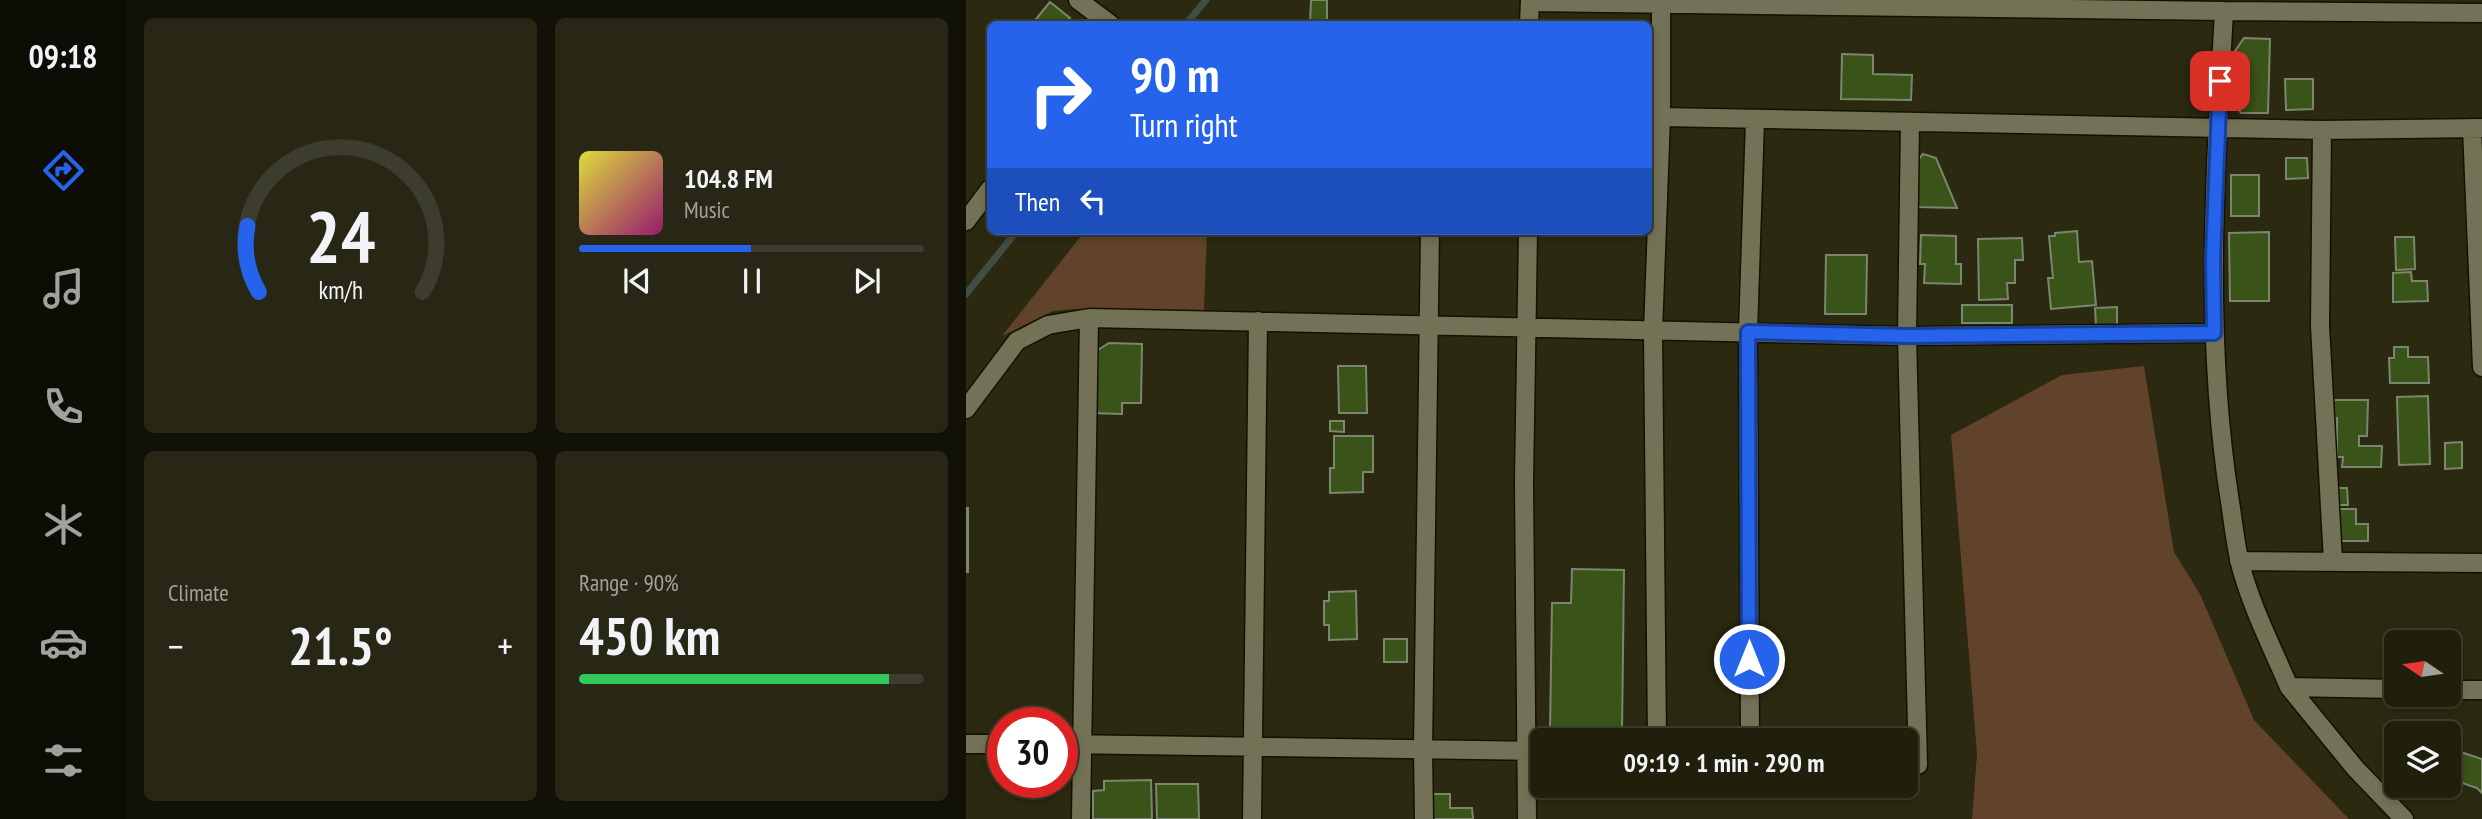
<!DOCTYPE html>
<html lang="en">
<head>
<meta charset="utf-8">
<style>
  :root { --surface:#201f0c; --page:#282715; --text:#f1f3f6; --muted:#a2a29d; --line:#3d3d2d; --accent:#2563eb }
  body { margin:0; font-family:"PT Sans Narrow",sans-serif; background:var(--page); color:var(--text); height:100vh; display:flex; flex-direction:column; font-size:26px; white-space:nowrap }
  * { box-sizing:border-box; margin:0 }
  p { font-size:23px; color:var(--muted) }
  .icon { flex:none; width:38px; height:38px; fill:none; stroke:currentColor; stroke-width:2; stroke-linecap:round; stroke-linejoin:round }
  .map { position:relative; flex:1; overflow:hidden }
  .drawer { display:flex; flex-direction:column; gap:18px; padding:18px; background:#121107; width:840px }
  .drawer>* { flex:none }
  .banner { position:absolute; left:21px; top:21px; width:665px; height:214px; border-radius:10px; box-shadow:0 4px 10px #0003,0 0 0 2px var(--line); background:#2563eb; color:#fff; overflow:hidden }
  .needle { width:46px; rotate:283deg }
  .fabs { position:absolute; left:1418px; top:630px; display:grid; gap:14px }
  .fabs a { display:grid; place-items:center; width:77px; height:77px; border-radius:10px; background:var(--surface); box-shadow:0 4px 10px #0003,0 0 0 2px var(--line); font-size:35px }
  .speed { position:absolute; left:21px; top:707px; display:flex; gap:14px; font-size:35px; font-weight:700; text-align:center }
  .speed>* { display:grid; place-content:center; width:91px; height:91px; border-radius:50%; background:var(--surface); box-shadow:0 4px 10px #0003,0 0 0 2px var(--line); line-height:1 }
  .speed .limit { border:10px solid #d22; background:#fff; color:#111 }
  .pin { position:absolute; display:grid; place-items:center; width:60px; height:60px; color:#fff; margin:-30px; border-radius:14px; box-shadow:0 4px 10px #0006 }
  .me { position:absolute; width:77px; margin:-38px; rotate:0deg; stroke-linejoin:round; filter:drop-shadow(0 0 5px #0008) }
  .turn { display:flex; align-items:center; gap:24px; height:147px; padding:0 28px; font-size:32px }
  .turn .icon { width:91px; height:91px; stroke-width:2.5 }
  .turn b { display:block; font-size:49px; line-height:60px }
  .then { display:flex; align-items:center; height:66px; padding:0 28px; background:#0003; gap:14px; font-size:26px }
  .big { font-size:52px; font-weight:600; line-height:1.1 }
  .drawer .widget { flex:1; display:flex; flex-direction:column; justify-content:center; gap:10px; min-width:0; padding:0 24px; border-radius:10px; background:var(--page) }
  .drawer .dial { align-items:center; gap:0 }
  .dial svg { height:182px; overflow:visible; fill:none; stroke:var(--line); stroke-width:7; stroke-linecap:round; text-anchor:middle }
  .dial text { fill:var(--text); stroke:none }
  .song { display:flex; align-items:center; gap:21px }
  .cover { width:84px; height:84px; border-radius:10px; background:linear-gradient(135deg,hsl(60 70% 55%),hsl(320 70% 35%)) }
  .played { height:7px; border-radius:4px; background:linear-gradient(90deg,var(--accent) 50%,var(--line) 50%) }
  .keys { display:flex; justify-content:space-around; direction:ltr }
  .heat { display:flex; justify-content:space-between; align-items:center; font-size:38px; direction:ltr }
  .charge { height:10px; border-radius:5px; background:linear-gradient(90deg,#34c759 90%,var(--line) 0) }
  .drawer .tiles { flex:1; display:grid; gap:18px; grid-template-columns:repeat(2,1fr) }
  .trip { position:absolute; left:564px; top:728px; width:388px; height:70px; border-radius:10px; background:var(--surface); box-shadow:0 4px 10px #0003,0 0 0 2px var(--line); font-weight:600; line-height:70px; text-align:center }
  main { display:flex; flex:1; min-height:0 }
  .dock { display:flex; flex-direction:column; width:126px; justify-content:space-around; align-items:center; background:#0d0c05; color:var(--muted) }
  .dock .icon { width:49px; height:49px }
  .dock .on { color:var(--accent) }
  .dock b { font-size:32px; color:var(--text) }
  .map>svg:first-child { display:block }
</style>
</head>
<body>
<main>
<nav class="dock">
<b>09:18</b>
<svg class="icon on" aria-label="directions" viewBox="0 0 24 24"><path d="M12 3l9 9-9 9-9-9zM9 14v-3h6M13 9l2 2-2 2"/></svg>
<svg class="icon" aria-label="music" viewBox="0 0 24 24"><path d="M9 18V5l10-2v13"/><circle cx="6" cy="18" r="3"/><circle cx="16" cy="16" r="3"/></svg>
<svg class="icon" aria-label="phone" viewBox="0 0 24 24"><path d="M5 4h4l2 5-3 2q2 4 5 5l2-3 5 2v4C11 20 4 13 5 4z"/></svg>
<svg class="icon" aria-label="climate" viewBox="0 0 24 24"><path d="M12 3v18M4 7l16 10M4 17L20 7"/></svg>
<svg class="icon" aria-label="car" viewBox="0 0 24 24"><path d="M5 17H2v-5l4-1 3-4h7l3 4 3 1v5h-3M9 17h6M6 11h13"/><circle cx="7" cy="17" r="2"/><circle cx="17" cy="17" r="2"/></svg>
<svg class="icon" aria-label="filters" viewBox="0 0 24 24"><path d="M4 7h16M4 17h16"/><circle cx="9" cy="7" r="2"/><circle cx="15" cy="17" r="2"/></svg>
</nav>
<section class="drawer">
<div class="tiles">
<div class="widget dial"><svg viewBox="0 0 100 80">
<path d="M14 69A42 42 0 1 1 86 69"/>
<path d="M14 69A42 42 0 0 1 9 40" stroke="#2563eb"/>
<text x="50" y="56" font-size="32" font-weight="700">24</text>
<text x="50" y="72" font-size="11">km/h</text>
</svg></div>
<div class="widget">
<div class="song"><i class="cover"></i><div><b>104.8 FM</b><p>Music</p></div></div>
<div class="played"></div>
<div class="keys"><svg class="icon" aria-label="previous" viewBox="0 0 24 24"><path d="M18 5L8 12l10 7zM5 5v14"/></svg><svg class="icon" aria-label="pause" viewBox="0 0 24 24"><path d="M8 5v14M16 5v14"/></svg><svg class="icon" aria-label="next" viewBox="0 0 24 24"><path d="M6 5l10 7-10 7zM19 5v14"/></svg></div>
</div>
<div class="widget"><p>Climate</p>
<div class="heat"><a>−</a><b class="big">21.5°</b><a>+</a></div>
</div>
<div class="widget"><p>Range · 90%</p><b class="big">450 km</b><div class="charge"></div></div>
</div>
</section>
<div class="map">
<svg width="1516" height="819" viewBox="0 0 1516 819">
  <rect width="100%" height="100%" fill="#2b2910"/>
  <path fill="#61422a" d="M 119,231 L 241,231 L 238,310 L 108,309 L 87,311 L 36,336 Z
    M 1178,366 L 1208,552 L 1234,594 L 1288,720 L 1383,819 L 1006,819 L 1011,754 L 985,435 L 1096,375 Z"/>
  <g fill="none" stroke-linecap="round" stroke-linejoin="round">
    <path stroke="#424e41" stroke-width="7" d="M 220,24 L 240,0
      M 0,294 L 51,231"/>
  </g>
  <path fill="#395318" stroke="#7a876e" stroke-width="2" d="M 345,0 L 361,0 L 361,24 L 344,24 Z
    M 84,2 L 104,18 L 99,24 L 66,24 Z
    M 1278,38 L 1304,39 L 1302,113 L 1275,113 L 1268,103 L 1269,51 Z
    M 876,54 L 907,55 L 907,74 L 946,75 L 945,100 L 875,99 Z
    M 1319,79 L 1347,79 L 1347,109 L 1320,110 Z
    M 957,154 L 970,158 L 991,208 L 952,207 L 951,161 Z
    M 1320,158 L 1341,158 L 1342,178 L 1320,179 Z
    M 1265,175 L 1293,175 L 1293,216 L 1265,216 Z
    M 1111,231 L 1113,262 L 1126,261 L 1130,305 L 1085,309 L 1082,278 L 1087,278 L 1083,236 L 1089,236 L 1089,233 Z
    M 1303,232 L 1303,301 L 1264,301 L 1263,233 Z
    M 955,235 L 990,236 L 990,264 L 995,264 L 995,284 L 958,283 L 959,264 L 954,264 Z
    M 1429,237 L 1448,237 L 1449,269 L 1430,270 Z
    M 1056,238 L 1057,260 L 1049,260 L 1049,283 L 1041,283 L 1042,299 L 1013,300 L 1012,239 Z
    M 860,255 L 901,255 L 900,314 L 859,314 Z
    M 1445,272 L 1446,281 L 1461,281 L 1462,301 L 1427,302 L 1427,273 Z
    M 996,305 L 1046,305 L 1046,323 L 996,323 Z
    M 1151,307 L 1151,325 L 1130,326 L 1129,308 Z
    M 143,343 L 176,344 L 175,403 L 156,403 L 156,414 L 126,413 L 127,384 L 131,385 L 132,350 Z
    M 1428,347 L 1442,347 L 1442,357 L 1462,357 L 1463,383 L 1424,383 L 1423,358 L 1428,358 Z
    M 372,366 L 400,366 L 401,413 L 373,413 Z
    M 1462,396 L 1464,464 L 1433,465 L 1431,397 Z
    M 1365,400 L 1402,400 L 1401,436 L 1393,436 L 1393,446 L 1416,446 L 1415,467 L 1376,467 L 1377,457 L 1371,457 L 1371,418 L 1365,418 Z
    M 364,421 L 378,421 L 378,432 L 364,431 Z
    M 368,436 L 407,436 L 407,472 L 397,472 L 397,492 L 364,493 L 364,468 L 368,468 Z
    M 1496,442 L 1496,468 L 1479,469 L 1479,443 Z
    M 1372,488 L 1381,488 L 1382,505 L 1373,505 Z
    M 0,508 L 2,508 L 2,572 L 0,572 Z
    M 1372,509 L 1390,509 L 1390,524 L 1402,524 L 1402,541 L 1373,541 Z
    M 606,569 L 658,570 L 656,731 L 584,730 L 586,603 L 605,603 Z
    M 390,591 L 391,639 L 363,640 L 363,625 L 358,625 L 358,601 L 363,601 L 363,592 Z
    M 418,639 L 441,639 L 441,662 L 418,662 Z
    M 1482,748 L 1516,759 L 1516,793 L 1511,788 L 1482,778 Z
    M 185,780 L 186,819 L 127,819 L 127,791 L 138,790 L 138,781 Z
    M 190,784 L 232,784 L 233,819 L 191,819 Z
    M 467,794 L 484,794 L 484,808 L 506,808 L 507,819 L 467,819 Z"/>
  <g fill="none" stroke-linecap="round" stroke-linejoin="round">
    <defs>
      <path id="minor" d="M 112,0 L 144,24
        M 564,2 L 1258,11
        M 695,4 L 695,117
        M 563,24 L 564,0
        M 1506,128 L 1516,367
        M 1356,130 L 1354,326 L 1367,561
        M 0,221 L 24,189
        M 0,409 L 51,341 L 82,325 L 123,318 L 941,336 L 1248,333
        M 1273,561 L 1516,563
        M 1323,687 L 1389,768 L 1438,819
        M 1430,689 L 1323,687 C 1306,647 1283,602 1273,559 C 1269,540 1267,521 1264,502 C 1238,338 1249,175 1258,11 L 1516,13
        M 1482,690 L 1516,690
        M 691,740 L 687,332 L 695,117 L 1356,130 L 1516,128
        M 784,740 L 782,332 L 789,120
        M 0,744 L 37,744
        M 96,744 L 576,751
        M 940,764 L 952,765 L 941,336 L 944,122
        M 115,819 L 123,318
        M 286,819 L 292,321
        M 458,819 L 457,751 L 464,231
        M 561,819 L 558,482 L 562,231"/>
    </defs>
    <use href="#minor" stroke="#131200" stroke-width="21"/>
    <use href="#minor" stroke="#737257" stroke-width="18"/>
  </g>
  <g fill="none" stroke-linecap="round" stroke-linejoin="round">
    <defs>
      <path id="route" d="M 783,659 L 782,332 L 941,336 L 1248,333 L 1247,257 L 1254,81"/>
    </defs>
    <use href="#route" stroke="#184099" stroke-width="18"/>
    <use href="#route" stroke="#2563eb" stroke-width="12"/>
  </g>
</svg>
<div class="fabs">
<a><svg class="needle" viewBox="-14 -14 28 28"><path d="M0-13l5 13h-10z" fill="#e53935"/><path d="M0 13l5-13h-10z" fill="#a2a29d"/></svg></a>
<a><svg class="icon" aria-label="layers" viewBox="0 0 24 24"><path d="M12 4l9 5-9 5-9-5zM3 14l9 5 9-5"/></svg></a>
</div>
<div class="speed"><div class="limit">30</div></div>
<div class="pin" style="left:1254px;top:81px;background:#d93025"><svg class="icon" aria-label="arrive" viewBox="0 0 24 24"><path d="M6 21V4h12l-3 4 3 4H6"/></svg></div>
<svg class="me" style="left:783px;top:659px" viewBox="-20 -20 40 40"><circle r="17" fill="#2563eb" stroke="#fff" stroke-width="3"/><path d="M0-11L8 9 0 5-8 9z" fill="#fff"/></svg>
<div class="trip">09:19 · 1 min · 290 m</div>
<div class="banner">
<div class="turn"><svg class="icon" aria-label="right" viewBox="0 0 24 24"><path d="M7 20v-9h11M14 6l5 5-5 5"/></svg><div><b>90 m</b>Turn right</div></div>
<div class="then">Then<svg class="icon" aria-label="left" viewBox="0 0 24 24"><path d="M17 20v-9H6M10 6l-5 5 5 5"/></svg></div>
</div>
</div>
</main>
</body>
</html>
